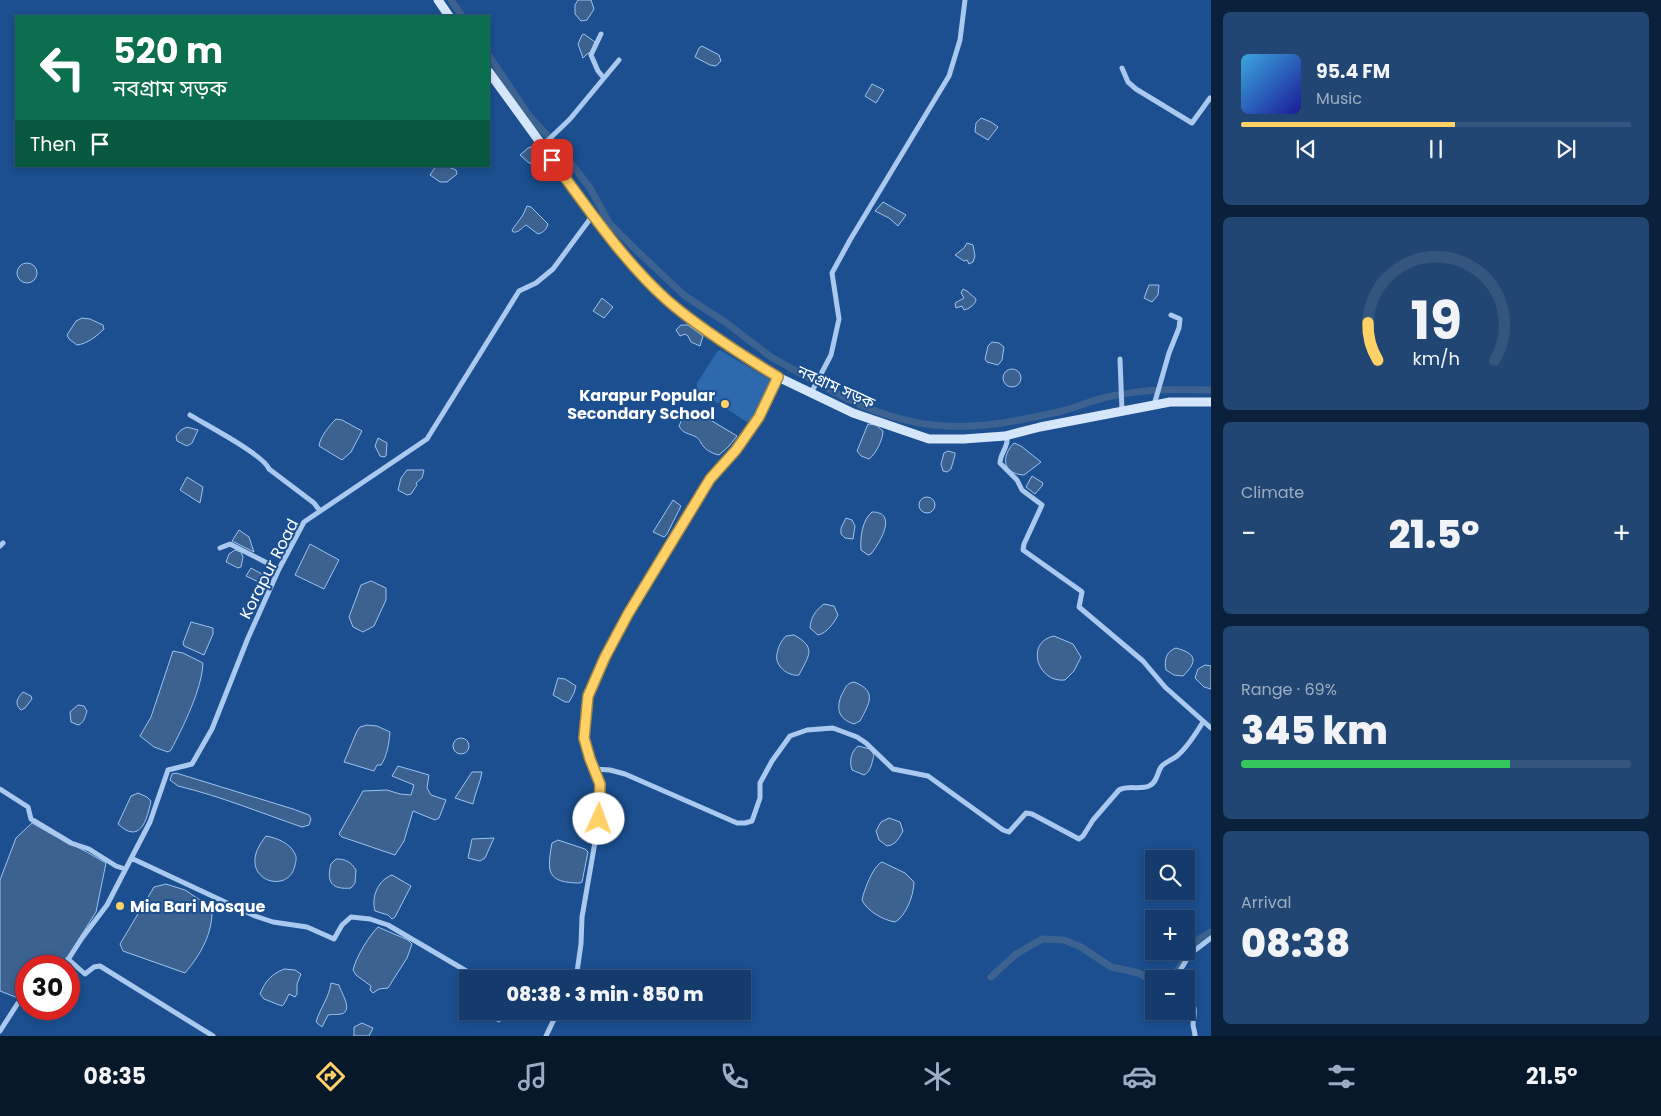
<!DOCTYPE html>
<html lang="en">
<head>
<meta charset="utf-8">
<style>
  :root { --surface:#143b6b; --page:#214673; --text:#f1f3f6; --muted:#9dadc1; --line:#33557e; --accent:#ffd166 }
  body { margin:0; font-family:Poppins,"Noto Sans Bengali",sans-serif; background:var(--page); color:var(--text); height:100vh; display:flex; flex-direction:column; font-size:19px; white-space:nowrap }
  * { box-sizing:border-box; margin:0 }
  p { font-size:16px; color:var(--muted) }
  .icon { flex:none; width:28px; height:28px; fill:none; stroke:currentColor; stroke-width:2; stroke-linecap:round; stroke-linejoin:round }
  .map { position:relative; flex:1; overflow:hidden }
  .side { display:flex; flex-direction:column; gap:12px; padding:12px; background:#0b203b; width:450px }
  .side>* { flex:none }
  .banner { position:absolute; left:15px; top:15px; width:475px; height:152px; border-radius:0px; box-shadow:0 2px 8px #0003,0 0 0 1px var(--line); background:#0b6e4f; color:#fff; overflow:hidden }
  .buttons { position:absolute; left:1145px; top:850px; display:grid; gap:10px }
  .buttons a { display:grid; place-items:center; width:50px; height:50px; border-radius:0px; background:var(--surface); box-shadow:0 2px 8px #0003,0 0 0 1px var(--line); font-size:25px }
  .speed { position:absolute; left:15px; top:955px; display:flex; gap:10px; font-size:25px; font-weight:700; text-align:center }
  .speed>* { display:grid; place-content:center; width:65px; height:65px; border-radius:50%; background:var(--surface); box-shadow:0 2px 8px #0003,0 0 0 1px var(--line); line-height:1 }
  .speed .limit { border:8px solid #d22; background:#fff; color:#111 }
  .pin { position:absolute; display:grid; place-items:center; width:42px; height:42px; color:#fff; margin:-21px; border-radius:10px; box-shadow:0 2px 8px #0006 }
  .me { position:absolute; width:55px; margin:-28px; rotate:2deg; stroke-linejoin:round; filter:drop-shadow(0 0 4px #0008) }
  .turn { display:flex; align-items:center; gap:18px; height:105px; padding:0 15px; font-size:22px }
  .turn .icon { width:65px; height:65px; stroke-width:2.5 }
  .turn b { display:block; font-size:35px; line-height:42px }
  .then { display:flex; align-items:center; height:48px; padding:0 15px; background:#0003; gap:10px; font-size:19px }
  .big { font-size:38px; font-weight:800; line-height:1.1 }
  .side .card { flex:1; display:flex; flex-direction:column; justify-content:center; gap:8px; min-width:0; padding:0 18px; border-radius:8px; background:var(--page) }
  .side .dial { align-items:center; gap:0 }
  .dial svg { height:130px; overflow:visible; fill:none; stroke:var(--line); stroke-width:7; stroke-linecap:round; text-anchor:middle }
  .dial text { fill:var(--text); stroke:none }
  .song { display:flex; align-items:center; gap:15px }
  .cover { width:60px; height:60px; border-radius:8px; background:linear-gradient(135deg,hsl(200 70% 55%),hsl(240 70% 35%)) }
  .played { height:5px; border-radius:2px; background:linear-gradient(90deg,var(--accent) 55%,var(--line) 55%) }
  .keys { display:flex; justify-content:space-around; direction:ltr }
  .heat { display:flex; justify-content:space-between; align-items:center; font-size:28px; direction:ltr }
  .charge { height:8px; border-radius:4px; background:linear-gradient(90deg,#34c759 69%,var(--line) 0) }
  .trip { position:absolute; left:459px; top:970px; width:292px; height:50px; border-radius:0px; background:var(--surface); box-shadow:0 2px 8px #0003,0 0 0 1px var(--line); font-weight:800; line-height:50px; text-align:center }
  .tabs { display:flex; height:80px; justify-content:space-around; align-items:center; background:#08182b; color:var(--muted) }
  .tabs .icon { width:35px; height:35px }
  .tabs .active { color:var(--accent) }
  .tabs b { font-size:22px; color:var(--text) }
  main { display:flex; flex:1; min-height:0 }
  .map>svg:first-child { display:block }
</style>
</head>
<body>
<main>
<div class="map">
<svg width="1211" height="1036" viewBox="0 0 1211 1036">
  <rect width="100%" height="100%" fill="#1b4f8f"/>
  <path fill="#2e69ad" d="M 720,350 L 771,380 L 772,383 L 751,419 L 747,422 L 697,390 L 697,383 L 717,352 Z"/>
  <path fill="#3c6290" stroke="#9cc4f0" d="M 578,0 L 591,0 L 594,9 L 587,20 L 581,21 L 575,14 L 575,5 Z
    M 584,34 L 595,42 L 592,52 L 587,54 L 583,58 L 578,44 L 582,35 Z
    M 702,46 L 719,55 L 721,61 L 716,66 L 710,65 L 695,57 L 699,48 Z
    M 872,84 L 884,90 L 876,103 L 865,96 Z
    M 981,118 L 991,122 L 998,127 L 988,140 L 975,132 L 976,123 Z
    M 534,146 L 542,153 L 542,159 L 536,164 L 529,163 L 520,155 L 528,148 Z
    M 436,166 L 446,166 L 456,170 L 457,174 L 447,182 L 440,182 L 430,175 Z
    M 883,202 L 906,215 L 898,226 L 889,218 L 875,211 Z
    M 527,206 L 531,207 L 548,224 C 546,230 544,232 538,234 L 526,225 C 521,228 519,233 513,232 L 512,230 L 523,215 Z
    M 967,243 L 973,245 L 975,256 L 973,262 L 969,264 L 967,260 L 964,261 L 955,255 L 964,248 Z
    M17 273a10 10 0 1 1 20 0a10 10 0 1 1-20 0Z
    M 1149,285 L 1159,285 L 1158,295 L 1152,302 L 1144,298 Z
    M 963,289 L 967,291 L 976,299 C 976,304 969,309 964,310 L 962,306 L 956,308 L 955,303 L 964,298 L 961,293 Z
    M 602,298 L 613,307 L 604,318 L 593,311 Z
    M 82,318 L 90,319 L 103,325 L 104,329 C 97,336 87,344 77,345 L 69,339 L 67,335 L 76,321 Z
    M 681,325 L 688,325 L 703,336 L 700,346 L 691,342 L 688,336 L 685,334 L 680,336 L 676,330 Z
    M 992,342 L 999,343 L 1004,347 L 1002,360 L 998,365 L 987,362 L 985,359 L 988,346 Z
    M1003 378a9 9 0 1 1 18 0a9 9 0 1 1-18 0Z
    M 688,412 L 702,415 L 737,436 L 729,446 L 719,455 C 714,454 707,451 704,447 C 700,443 701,440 696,437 C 689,433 683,434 679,426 L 683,417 Z
    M 336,419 L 342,420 L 362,431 L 351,452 L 342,460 L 319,446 C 320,437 329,426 336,419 Z
    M 868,424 L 876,425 L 883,431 C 883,439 876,454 869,459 L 861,456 L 857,451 Z
    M 187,427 L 198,430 L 192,443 L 187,446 L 177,441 L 176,436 L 181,430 Z
    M 378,438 L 387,443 L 386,456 L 384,457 L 380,456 L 375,446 Z
    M 1014,443 L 1021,446 L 1041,462 L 1024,475 C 1002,474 1001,456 1014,443 Z
    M 948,451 L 955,453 L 955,455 L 951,469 L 947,472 L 943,471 L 941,464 L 944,453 Z
    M 407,470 L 424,470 L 422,478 L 416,483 L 417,485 L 411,494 L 407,495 L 398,490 L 401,478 Z
    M 1032,476 L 1043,483 L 1042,486 L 1035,494 L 1026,487 Z
    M 187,477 L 203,487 L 200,503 L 180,490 Z
    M919 505a8 8 0 1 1 16 0a8 8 0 1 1-16 0Z
    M 673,500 L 681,506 L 667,534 L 664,537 L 653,532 Z
    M 872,512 C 899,512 879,544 871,554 L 868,555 L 861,550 C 860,538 862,520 872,512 Z
    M 846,518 L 852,520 L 855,526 L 853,539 L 845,538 L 841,534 L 841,528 Z
    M 239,530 L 249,537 L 254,552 L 232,541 Z
    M 310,544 L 339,560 L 324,589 L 295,575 Z
    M 235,550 L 241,552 L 243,557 L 241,567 L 238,568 L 226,562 L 229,554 Z
    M 251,568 L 269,578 L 265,585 L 246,576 Z
    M 371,581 L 386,588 L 386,600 L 374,626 L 363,632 L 353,627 L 349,617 L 361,585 Z
    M 824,604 L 834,606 L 838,615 C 834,623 827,633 818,635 L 810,628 C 811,617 815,611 824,604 Z
    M 191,622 L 213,628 L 213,634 L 204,655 L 184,646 L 183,643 Z
    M 794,635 C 817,648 809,655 799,675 C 788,677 774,665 777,654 C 778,647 781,641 786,636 Z
    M 1054,636 L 1073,644 L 1081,657 L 1074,671 L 1065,680 C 1037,683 1025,642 1054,636 Z
    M 1176,648 C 1198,654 1197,662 1183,676 L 1174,675 L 1166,670 C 1164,661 1166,651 1176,648 Z
    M 173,651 L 183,653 L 203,663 C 202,689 183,727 171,750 L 168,752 L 154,747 L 140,736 L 151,717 Z
    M 1205,665 L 1211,666 L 1211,689 L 1204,687 L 1195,678 L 1198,669 Z
    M 558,678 L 565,679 L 576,686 L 574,693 L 569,702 L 565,702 L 553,695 Z
    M 854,682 C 878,691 869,704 860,721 L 854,724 C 839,719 836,710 841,696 C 844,691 845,686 850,683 Z
    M 23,692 L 31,696 L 32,699 L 25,708 L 21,710 C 14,704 17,698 23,692 Z
    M 78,705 L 84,706 L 87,711 C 85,717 84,723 78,725 L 71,722 L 70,712 Z
    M 367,725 L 377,726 L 390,732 C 389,744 387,756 381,765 L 377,765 L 374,771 L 344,762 L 357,731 L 360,727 Z
    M453 746a8 8 0 1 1 16 0a8 8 0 1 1-16 0Z
    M 858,746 L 870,749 L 874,755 C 872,762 871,772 864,775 L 852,770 C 849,761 851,752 858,746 Z
    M 398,766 L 429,775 L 427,788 L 431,795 L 446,800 L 439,818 L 435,820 L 413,811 L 404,841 L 395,855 L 342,837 L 339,834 L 363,791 L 387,790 L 400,794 L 411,795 L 414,785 L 392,776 Z
    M 472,772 L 482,772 C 480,784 475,793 473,804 L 455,798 Z
    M 176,773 L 293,809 L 309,815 L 311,819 L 309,825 L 302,827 C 261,813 220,796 178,786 L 170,780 L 172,774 Z
    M 138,793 L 147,797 L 151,801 C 147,820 140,845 118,824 L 131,796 Z
    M 889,818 L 900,822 L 903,831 C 899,838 896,845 887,846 L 879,840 L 876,831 L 881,822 Z
    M 32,823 C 56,838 82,848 106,863 L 96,912 L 62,966 L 26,966 L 26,1001 L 0,991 L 0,880 L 16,838 Z
    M 266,836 C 277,838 290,843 295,854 C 297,857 296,861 295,865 C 289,898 231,878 266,836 Z
    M 494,838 L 485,858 L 480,861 L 468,858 L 472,839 Z
    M 558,840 L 585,849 L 588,852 L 582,882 L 580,883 C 546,883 547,871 552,843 Z
    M 336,859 C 346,859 351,862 356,870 L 355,883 L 351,888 C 332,890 326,882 331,864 Z
    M 882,862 L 905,873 L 914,882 C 914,895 906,916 895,922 C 883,920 867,911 862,900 C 864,890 873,866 882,862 Z
    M 392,875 L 411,886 L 395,917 L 392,919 L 388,915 L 375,911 C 371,897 378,880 392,875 Z
    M 166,884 L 185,890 L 212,908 C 213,933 201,954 185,973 L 123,951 L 120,944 L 154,887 Z
    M 378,927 L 408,940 L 412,944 L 407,958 L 388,988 L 379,989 L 373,993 L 370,990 L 371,986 L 356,975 L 353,970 C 356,957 369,936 378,927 Z
    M 284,969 L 295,970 L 301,974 L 297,984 L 297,994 L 295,997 L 289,994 L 284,1004 L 282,1006 L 264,999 L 260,994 C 265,981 272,974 284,969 Z
    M 331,983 L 339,985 C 341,993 354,1011 341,1014 C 336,1015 333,1014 328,1015 L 322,1027 L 316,1022 C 320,1008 329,998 331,983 Z
    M 480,1011 L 508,1011 L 503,1019 L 499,1022 L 483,1014 Z
    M 362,1023 L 373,1028 L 369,1036 L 354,1036 L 354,1027 Z"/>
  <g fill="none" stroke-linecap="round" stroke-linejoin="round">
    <path stroke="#3c6290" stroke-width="7" d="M 451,0 L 462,16
      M 489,56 L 530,117 L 560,149 L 590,188 L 609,223 L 635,249 L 685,296 L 725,322 L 771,357 L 814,381
      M 820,384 C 853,404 895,421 933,425 C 975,430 1018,421 1058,412 C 1076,408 1094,399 1112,396 C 1145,389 1178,389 1211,390
      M 991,977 L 1016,954 L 1042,939 L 1064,940 L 1081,947 L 1111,967 L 1139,973 L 1154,982
      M 1172,979 L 1196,941 L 1211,932"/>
    <path stroke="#a9c9ee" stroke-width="5" d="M 601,34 L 591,55 L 598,71 L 603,77
      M 1122,68 L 1128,82 L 1136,89 L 1192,123 L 1210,98 L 1211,99
      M 542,146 L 570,119 L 619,60
      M 1120,359 L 1122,411
      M 811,393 L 831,355 L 839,319 L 832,273 L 850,240 L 949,76 L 960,40 L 965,0
      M 1154,405 L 1169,353 L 1179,328 L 1180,319 L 1171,315
      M 190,415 C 206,425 264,455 269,469 L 314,503 L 320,511
      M 1007,436 C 1009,447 1000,453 1000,463 L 1017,480 L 1022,490 L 1042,505 L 1024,544 L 1023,550 L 1081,591 L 1082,592 L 1079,607 L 1143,661 L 1165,687 L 1211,728
      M 0,546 L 3,543
      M 220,548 L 230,544 L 279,569
      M 594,769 L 610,770 L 625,774 L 737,823 L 745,823 L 752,821 L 760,798 L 760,783 L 772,761 L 790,736 L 807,730 L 833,728 L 857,737 L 866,743 L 893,769 L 928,776 L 1003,830 L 1009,832 L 1026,813 L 1032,814 L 1079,839 L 1083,836 L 1093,820 L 1119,790 C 1128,785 1140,790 1149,786 C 1157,783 1157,773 1161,767 C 1165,762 1172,760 1177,756 C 1188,747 1196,733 1203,722
      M 0,789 L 28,807 L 31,819 L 71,843 L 89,849 L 116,866 L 125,869
      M 131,858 L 255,916 L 273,922 L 307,927 L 334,939 L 342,925 L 351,917 L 370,919 L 388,925 L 480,979
      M 68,959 L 85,974 L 94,967 L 100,966 L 213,1036
      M 64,966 L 82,938 L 107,905 L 150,822 L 168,770 L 192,764 L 212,729 L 248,638 L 279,569 L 304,522 L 427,439 L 519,291 L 536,283 L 553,269 L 593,215
      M 574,979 L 577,972 L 581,944 L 582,917 L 599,819 L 600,784 L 590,759 L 584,738 L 588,696 L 605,657 L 628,614 L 710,479 L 735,450 L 759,417 L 778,377
      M 1175,979 L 1190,954 L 1211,938
      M 1186,998 C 1198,1008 1194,1011 1193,1024 C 1193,1028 1195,1031 1195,1036
      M 544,1011 L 555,1017
      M 0,1031 L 18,1003 L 26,1003
      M 546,1036 L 558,1011"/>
    <path stroke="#d6e6fa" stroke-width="9" d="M 438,0 L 449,16
      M 489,72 L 616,247 L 668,301 L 721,341 L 778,377 L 853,413 L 929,439 L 964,439 L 1005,436 L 1040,427 L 1170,402 L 1211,402"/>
  </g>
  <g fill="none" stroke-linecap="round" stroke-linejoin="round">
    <defs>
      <path id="route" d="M 552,160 C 588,208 623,261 668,301 C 702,330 740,354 778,377 L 759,417 L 736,450 L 710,479 L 628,614 L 605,657 L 588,696 L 584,738 L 590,759 L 600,784 L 599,819"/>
    </defs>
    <use href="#route" stroke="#a68842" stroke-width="12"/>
    <use href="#route" stroke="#ffd166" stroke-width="9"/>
  </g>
  <g fill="#ffd166" stroke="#1b4f8f" stroke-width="2">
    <circle cx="725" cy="404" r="5"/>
    <circle cx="120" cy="906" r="5"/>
  </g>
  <g text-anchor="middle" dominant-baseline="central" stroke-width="4" stroke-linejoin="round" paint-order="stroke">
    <g font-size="16" fill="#fff" stroke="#1b4f8f">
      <text transform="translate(836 387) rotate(24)">নবগ্রাম সড়ক</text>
      <text transform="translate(269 569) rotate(-63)">Korapur Road</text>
    </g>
    <g font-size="16" font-weight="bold" fill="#fff" stroke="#1b4f8f" text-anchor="end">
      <text x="715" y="395">Karapur Popular<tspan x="715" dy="18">Secondary School</tspan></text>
      <text x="130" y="906" text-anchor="start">Mia Bari Mosque</text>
    </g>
  </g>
</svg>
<div class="buttons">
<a><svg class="icon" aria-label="search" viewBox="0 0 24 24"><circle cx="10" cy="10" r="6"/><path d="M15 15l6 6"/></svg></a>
<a>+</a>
<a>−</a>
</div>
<div class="speed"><div class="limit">30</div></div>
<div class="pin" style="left:552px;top:160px;background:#d93025"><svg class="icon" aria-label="arrive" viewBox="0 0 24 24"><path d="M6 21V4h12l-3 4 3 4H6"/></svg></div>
<svg class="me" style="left:599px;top:819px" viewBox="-20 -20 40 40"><circle r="19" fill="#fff"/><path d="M0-13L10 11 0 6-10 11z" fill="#ffd166"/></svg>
<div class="trip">08:38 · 3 min · 850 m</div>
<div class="banner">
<div class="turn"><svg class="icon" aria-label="left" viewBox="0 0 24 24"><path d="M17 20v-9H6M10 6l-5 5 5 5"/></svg><div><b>520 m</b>নবগ্রাম সড়ক</div></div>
<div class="then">Then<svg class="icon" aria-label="arrive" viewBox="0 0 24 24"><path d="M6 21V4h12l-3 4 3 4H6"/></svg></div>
</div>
</div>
<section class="side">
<div class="card">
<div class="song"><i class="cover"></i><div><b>95.4 FM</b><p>Music</p></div></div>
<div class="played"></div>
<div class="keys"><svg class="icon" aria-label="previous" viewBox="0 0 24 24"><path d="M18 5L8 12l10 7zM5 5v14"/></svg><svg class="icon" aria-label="pause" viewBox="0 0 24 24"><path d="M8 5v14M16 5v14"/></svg><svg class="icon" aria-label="next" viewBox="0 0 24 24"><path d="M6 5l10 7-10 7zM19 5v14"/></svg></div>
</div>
<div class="card dial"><svg viewBox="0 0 100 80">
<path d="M14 69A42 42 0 1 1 86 69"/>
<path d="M14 69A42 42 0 0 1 8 46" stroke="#ffd166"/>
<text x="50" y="56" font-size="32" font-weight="700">19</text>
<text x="50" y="72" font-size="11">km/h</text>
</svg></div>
<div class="card"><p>Climate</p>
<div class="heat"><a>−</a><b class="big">21.5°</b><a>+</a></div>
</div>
<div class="card"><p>Range · 69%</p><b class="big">345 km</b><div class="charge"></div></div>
<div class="card"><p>Arrival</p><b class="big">08:38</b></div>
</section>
</main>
<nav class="tabs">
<b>08:35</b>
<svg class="icon active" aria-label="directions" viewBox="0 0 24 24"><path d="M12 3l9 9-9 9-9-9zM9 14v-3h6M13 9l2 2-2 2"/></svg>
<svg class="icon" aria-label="music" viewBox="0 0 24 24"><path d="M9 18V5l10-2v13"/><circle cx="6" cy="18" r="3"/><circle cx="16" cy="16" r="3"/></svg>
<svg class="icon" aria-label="phone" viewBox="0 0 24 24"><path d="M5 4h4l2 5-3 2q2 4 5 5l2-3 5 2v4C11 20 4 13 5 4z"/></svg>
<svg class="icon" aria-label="climate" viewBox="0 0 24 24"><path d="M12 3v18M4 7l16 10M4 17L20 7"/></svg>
<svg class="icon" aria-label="car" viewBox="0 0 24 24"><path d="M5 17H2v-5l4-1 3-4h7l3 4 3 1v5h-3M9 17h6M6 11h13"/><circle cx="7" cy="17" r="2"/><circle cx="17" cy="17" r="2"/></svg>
<svg class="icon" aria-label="filters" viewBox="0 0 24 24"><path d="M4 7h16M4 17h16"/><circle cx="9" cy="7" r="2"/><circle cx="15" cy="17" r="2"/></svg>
<b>21.5°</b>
</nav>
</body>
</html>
